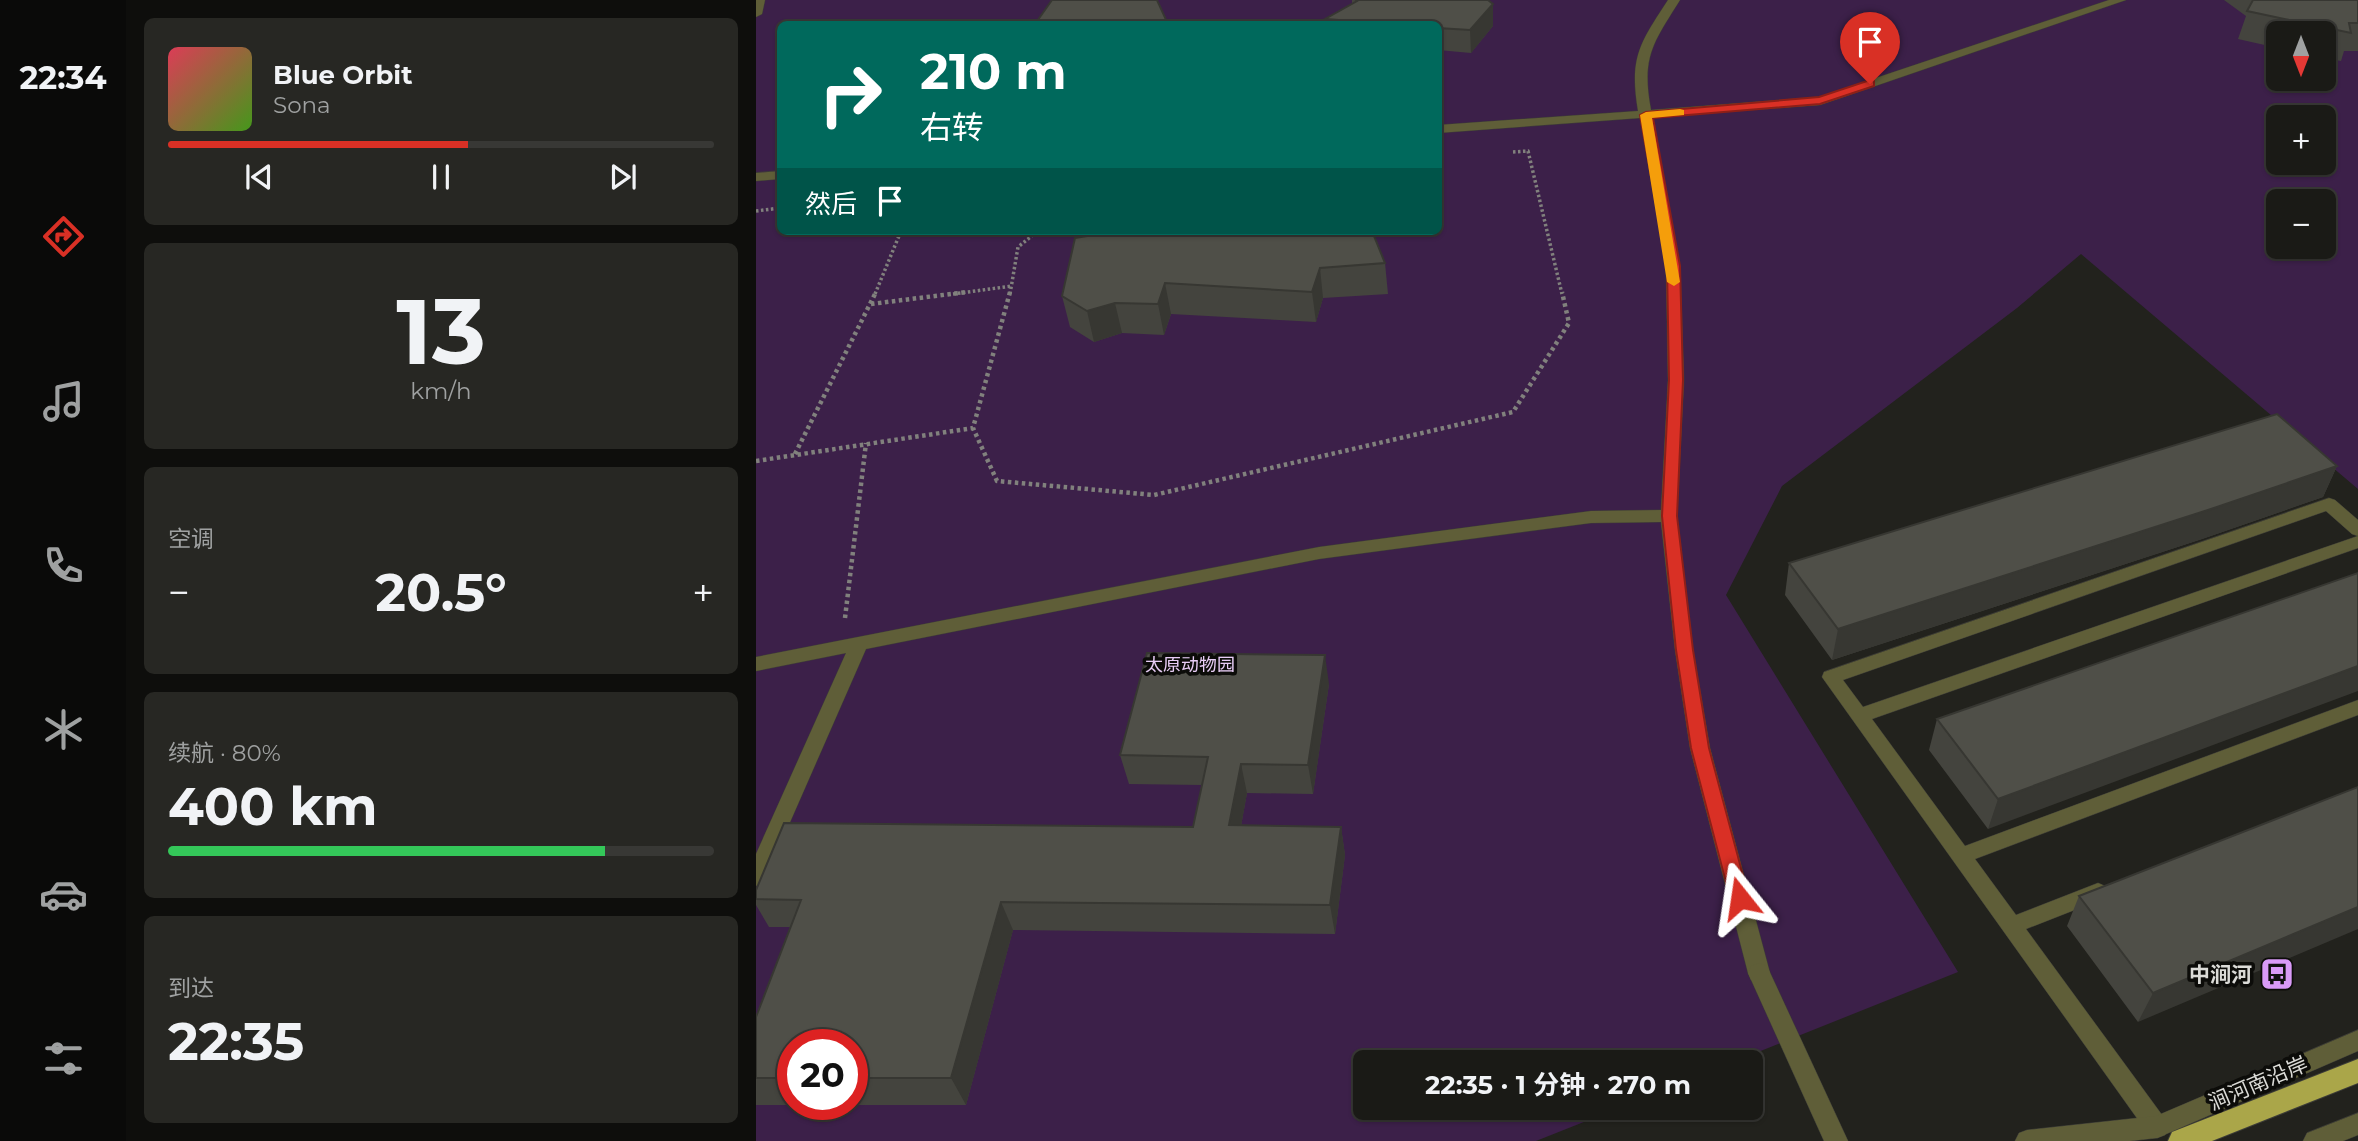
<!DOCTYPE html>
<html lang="zh">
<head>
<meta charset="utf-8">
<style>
  :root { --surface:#1a1a16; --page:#272723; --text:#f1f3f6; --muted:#9fa1a1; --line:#383835; --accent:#d93025 }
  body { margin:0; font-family:Montserrat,"Noto Sans SC",sans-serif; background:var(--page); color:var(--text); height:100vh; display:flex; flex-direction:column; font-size:26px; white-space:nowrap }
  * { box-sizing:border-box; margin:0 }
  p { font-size:23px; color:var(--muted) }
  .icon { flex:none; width:38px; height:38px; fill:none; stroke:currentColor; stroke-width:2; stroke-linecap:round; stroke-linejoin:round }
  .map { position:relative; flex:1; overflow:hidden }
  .panel { display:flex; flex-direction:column; gap:18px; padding:18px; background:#0e0e0c; width:630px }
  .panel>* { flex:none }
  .banner { position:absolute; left:21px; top:21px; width:665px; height:214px; border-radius:10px; box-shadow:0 2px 5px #0004,0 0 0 2px var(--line); background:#00695c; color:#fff; overflow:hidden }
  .needle { width:46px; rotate:180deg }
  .fabs { position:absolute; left:1510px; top:21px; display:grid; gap:14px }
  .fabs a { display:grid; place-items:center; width:70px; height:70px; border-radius:10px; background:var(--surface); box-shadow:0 2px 5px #0004,0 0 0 2px var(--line); font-size:35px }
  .speed { position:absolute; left:21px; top:1029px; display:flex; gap:14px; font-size:35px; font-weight:700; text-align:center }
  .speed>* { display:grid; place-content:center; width:91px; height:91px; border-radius:50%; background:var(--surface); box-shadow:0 2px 5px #0004,0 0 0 2px var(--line); line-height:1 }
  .speed .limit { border:10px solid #d22; background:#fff; color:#111 }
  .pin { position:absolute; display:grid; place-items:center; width:60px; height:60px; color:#fff; margin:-72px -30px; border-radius:50% 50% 50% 0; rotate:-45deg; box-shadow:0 0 7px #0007 }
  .pin .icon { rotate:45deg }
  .me { position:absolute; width:77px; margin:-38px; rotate:345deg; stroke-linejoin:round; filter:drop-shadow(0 0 5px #0008) }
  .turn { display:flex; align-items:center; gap:24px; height:147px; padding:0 28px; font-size:32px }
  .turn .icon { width:91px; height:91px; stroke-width:2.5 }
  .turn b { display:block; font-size:49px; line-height:60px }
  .then { display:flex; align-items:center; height:66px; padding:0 28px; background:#0003; gap:14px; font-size:26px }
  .big { font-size:52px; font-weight:700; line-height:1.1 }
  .panel .tile { flex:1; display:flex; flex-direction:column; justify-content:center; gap:10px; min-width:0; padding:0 24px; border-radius:10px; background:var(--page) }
  .panel .dial { align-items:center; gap:0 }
  .dial b { font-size:91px; line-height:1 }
  .song { display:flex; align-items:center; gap:21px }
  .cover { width:84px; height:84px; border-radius:10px; background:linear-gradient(135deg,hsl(350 70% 55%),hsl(100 70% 35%)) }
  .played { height:7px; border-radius:4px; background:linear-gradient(90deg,var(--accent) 55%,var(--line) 55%) }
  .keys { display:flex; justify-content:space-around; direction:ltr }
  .heat { display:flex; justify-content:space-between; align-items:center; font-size:38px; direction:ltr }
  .charge { height:10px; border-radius:5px; background:linear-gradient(90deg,#34c759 80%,var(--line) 0) }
  .trip { position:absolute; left:597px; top:1050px; width:410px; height:70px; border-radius:10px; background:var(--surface); box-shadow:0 2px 5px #0004,0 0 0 2px var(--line); font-weight:700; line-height:70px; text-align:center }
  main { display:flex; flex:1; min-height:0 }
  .tab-bar { display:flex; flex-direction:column; width:126px; justify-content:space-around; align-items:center; background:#0a0a09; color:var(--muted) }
  .tab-bar .icon { width:49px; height:49px }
  .tab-bar .selected { color:var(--accent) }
  .tab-bar b { font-size:32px; color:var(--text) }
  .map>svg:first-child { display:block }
</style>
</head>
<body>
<main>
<nav class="tab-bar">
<b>22:34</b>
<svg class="icon selected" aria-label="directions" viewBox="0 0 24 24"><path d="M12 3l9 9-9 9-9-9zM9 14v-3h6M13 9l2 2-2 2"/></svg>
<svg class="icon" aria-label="music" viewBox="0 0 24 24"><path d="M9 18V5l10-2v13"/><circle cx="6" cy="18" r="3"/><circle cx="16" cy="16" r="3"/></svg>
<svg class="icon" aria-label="phone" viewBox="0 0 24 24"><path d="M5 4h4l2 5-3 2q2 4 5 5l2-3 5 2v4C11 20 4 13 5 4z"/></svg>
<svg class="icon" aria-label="climate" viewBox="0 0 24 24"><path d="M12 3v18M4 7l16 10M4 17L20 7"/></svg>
<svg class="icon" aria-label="car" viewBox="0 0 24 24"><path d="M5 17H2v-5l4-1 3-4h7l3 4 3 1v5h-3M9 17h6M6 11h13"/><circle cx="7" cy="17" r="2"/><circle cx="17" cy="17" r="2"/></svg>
<svg class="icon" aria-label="filters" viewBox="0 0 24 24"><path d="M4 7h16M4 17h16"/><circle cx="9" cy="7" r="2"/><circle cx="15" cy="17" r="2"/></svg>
</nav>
<section class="panel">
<div class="tile">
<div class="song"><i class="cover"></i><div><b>Blue Orbit</b><p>Sona</p></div></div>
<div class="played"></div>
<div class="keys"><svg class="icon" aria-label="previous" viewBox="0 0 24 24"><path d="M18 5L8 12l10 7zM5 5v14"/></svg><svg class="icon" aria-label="pause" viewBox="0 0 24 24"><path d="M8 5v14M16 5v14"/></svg><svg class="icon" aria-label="next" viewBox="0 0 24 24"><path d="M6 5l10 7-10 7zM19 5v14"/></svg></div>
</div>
<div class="tile dial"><b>13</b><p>km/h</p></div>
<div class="tile"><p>空调</p>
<div class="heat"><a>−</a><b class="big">20.5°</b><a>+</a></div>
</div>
<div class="tile"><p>续航 · 80%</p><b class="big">400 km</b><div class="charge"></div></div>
<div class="tile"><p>到达</p><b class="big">22:35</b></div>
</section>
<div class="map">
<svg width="1602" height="1141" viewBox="0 0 1602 1141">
  <rect width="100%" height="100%" fill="#22221d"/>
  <path fill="#3c2049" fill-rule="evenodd" d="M 0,0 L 1602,0 L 1602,489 L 1325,254 L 1261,308 L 1026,486 L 970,595 L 1202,972 L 977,1062 L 609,1062 L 609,1108 L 863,1108 L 780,1141 L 0,1141 ZM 24,24 L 682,24 L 682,231 L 24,231 ZM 1522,33 L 1568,33 L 1568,79 L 1522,79 ZM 1522,117 L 1568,117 L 1568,163 L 1522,163 ZM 1522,201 L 1568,201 L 1568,247 L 1522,247 ZM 37,1045 L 96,1045 L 96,1104 L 37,1104 Z"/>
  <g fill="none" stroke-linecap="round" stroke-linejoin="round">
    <defs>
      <path id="service" d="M 0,0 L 9,0 L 6,14 L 0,17 Z
        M 912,0 L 924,0 C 897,43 885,57 895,110 L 1063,97 L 1353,0 L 1370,0 L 1064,105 L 896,117 L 924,266 L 928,380 L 921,516 L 937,650 L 954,748 L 1014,973 L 1011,980 L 1003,983 L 995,980 L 992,973 L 934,748 L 919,650 L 905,522 L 835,523 L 563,559 L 110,649 L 10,877 L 7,883 L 0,886 L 0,854 L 90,653 L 0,671 L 0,657 L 563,547 L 835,511 L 905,510 L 912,380 L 910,266 L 884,118 L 682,133 L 682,125 L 882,111 C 873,57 884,43 912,0 Z
        M 24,171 L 24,179 L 0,181 L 0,173 Z
        M 1573,498 L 1579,500 L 1602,520 L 1602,536 L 1596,534 L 1570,511 L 1087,680 L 1107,707 L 1602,536 L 1602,548 L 1116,719 L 1209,846 L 1602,700 L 1602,715 L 1219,859 L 1260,915 L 1342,883 L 1349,886 L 1352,892 L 1349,898 L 1270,929 L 1409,1119 L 1413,1127 L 1409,1135 L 1401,1138 L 1393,1135 L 1066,677 L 1068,672 Z"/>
      <path id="minor" d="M 1003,963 L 1011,966 L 1092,1141 L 1068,1141 L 992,973 L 995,966 Z"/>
      <path id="tertiary" d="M 1602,1030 L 1602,1051 L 1401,1138 L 1374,1141 L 1259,1141 L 1263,1133 L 1271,1130 L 1400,1116 Z
        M 1602,1113 L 1602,1135 L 1587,1141 L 1547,1141 L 1551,1133 Z"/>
      <path id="trunk" d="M 1602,1059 L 1602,1083 L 1456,1141 L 1412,1141 L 1416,1132 Z"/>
    </defs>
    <use href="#service" stroke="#3c3c37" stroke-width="1"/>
    <use href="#minor" stroke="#3c3c37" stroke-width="1"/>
    <use href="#tertiary" stroke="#3c3c37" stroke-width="1"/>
    <use href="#trunk" stroke="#3c3c37" stroke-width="2"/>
    <path stroke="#81817d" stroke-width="3.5" stroke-dasharray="2.5 2.5" stroke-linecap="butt" d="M 757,152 L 772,151 L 806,294
      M 0,211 L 24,208
      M 119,294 L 145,231
      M 197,294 L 256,286
      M 254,294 L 262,247 L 282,231"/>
    <path stroke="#81817d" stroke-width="4.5" stroke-dasharray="3.5 3.5" stroke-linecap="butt" d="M 254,292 L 217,428 L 241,481 L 398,495 L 757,412 L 813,323 L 806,292
      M 115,304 L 211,292
      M 39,454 L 120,292
      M 0,461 L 217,428
      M 89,618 L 110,443"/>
    <use href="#service" fill="#5f5e38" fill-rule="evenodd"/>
    <use href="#minor" fill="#5f5e38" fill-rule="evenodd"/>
    <use href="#tertiary" fill="#5f5e38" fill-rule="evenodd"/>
    <use href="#trunk" fill="#aaa649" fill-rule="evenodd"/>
  </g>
  <path fill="#44443e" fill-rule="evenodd" d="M 596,0 L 732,0 L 737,26 L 715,53 L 682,50 L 682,24 L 569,24 L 569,19 L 596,4 Z
    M 1468,0 L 1602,0 L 1602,51 L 1588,51 L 1585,61 L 1568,58 L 1568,33 L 1522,33 L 1522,48 L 1482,39 L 1490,16 Z
    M 319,238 L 629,263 L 632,294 L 567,298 L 560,322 L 415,314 L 408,335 L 366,333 L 338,342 L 314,327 L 306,296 Z
    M 1581,466 L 1567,497 L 1446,539 L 1076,660 L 1029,595 L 1033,563 Z
    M 1602,573 L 1232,829 L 1173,750 L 1181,719 Z
    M 573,684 L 557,794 L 491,793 L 485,826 L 585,827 L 589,855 L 579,934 L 257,930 L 210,1105 L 0,1105 L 0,1017 L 34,927 L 13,927 L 0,905 L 0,890 L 437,827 L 446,785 L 373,784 L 364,755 ZM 37,1045 L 96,1045 L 96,1104 L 37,1104 Z
    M 1602,787 L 1382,1022 L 1311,926 L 1323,896 Z"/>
  <path fill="#373732" d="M 737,4 L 737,26 L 715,53 L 714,30 Z
    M 564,268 L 567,298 L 560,322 L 556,292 Z
    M 409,283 L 415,314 L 408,335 L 402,304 Z
    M 359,303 L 366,333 L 338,342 L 331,311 Z
    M 1581,466 L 1567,497 L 1446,539 L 1076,660 L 1082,629 Z
    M 569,655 L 573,684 L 557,794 L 552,765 Z
    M 1602,666 L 1602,691 L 1232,829 L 1242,799 Z
    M 485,764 L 491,793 L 480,854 L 473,825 Z
    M 585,827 L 589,855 L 579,934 L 574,905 Z
    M 245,902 L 257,930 L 210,1105 L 195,1078 Z
    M 1602,907 L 1602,929 L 1382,1022 L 1397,993 Z"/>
  <path fill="#4f4f48" stroke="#373732" stroke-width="2" d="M 296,0 L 401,0 L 412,24 L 279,24 Z
    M 600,0 L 732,0 L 737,4 L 714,30 L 682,28 L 682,24 L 637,24 L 569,19 L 601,1 Z
    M 1497,0 L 1602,0 L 1602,23 L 1593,23 L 1595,33 L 1491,11 Z
    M 340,231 L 616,231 L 629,263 L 564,268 L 556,292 L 409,283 L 402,304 L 359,303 L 331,311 L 306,296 L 319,238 L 337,235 Z
    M 1521,414 L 1581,466 L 1458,508 L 1082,629 L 1033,563 Z
    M 1602,573 L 1602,666 L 1242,799 L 1181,719 Z
    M 391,653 L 569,655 L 552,765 L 485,764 L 473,825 L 585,827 L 574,905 L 245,902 L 195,1078 L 96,1078 L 96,1045 L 37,1045 L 37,1078 L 0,1078 L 0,1017 L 45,900 L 0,899 L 0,890 L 28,823 L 437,827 L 452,757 L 364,755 Z
    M 1602,787 L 1602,907 L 1397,993 L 1323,896 Z"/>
  <path fill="#d93025" stroke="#8d1f18" stroke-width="2" d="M 1114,80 L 1118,81 L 1118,86 L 1064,104 L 897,118 L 924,266 L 927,380 L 921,516 L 937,650 L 953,748 L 993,898 L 990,904 L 977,904 L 974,898 L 935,748 L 920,650 L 906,516 L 913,380 L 911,266 L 884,115 L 890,112 L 1063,97 Z"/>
  <path fill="#f59e0b" d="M 924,109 L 928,110 L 928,115 L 896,118 L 924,282 L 918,286 L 911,282 L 884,115 L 890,112 Z"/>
  <defs>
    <symbol id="bus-square" viewBox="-11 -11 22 22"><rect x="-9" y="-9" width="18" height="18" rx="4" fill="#d99af7" stroke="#0c0c09"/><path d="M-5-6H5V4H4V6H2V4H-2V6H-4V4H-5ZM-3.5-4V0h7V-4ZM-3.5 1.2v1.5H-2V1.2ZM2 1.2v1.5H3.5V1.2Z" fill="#111"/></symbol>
  </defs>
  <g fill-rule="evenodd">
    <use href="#bus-square" x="1502" y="955" width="38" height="38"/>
  </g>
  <g text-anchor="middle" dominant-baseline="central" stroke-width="7" stroke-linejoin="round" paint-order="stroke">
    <g font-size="18" fill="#e8cdf6" stroke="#0c0c09">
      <text x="434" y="665">太原动物园</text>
    </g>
    <g font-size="21" font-weight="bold" fill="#dbdbd7" stroke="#0c0c09" text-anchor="end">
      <text x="1496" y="974">中涧河</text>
    </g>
    <g font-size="21" fill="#dbdbd7" stroke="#0c0c09">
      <text transform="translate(1502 1083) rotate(-23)">涧河南沿岸</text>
    </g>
  </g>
</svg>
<div class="fabs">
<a><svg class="needle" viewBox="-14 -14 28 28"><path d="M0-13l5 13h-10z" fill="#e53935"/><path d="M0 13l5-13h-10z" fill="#9fa1a1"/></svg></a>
<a>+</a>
<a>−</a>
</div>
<div class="speed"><div class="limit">20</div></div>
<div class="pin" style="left:1114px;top:84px;background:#d93025"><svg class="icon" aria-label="arrive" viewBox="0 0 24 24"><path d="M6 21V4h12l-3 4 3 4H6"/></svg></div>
<svg class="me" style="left:984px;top:898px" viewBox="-20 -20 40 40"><path d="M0-17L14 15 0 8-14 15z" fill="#d93025" stroke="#fff" stroke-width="4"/></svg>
<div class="trip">22:35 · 1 分钟 · 270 m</div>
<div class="banner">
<div class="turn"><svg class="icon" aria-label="right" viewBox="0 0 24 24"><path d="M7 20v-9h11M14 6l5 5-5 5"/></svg><div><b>210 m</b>右转</div></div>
<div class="then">然后<svg class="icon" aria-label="arrive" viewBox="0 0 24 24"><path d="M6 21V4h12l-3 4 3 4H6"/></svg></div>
</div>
</div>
</main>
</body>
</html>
